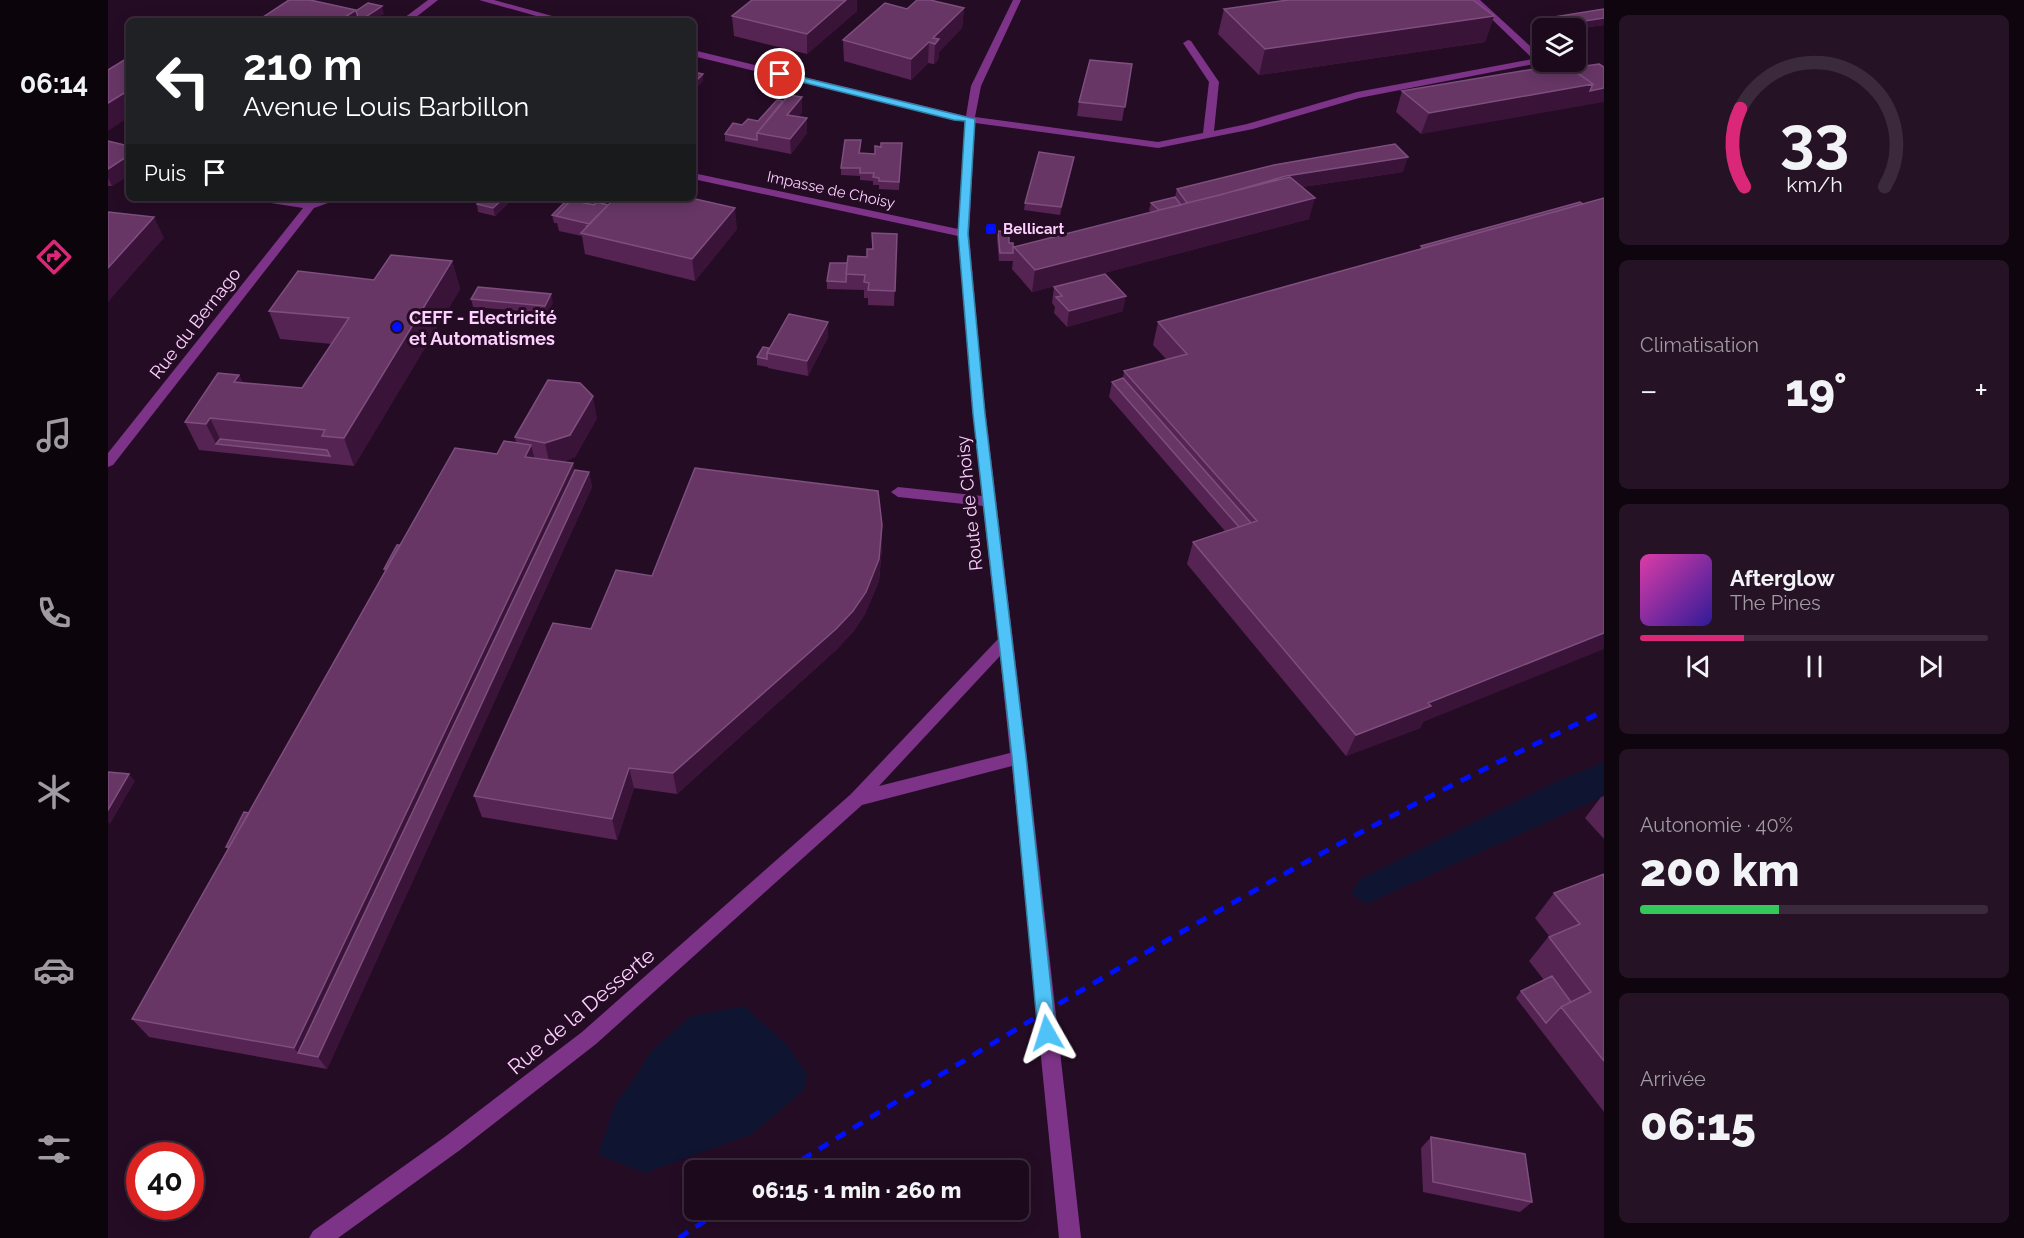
<!DOCTYPE html>
<html lang="fr">
<head>
<meta charset="utf-8">
<style>
  :root { --surface:#1c091c; --page:#251225; --text:#f1f3f6; --muted:#a09aa3; --line:#3a2a3b; --accent:#db2777 }
  body { margin:0; font-family:Raleway,sans-serif; background:var(--page); color:var(--text); height:100vh; display:flex; flex-direction:column; font-size:22px; white-space:nowrap }
  * { box-sizing:border-box; margin:0 }
  p { font-size:20px; color:var(--muted) }
  .icon { flex:none; width:33px; height:33px; fill:none; stroke:currentColor; stroke-width:2; stroke-linecap:round; stroke-linejoin:round }
  .map { position:relative; flex:1; overflow:hidden }
  .side { display:flex; flex-direction:column; gap:15px; padding:15px; background:#0f050f; width:420px }
  .side>* { flex:none }
  .top-card { position:absolute; left:18px; top:18px; width:570px; height:183px; border-radius:9px; box-shadow:0 3px 15px #0003,0 0 0 2px var(--line); background:#202124; color:#fff; overflow:hidden }
  .tools { position:absolute; left:1424px; top:18px; display:grid; gap:12px }
  .tools a { display:grid; place-items:center; width:54px; height:54px; border-radius:9px; background:var(--surface); box-shadow:0 3px 15px #0003,0 0 0 2px var(--line); font-size:30px }
  .speed { position:absolute; left:18px; top:1142px; display:flex; gap:12px; font-size:30px; font-weight:700; text-align:center }
  .speed>* { display:grid; place-content:center; width:78px; height:78px; border-radius:50%; background:var(--surface); box-shadow:0 3px 15px #0003,0 0 0 2px var(--line); line-height:1 }
  .speed .limit { border:9px solid #d22; background:#fff; color:#111 }
  .pin { position:absolute; display:grid; place-items:center; width:51px; height:51px; color:#fff; margin:-26px; border:3px solid #fff; border-radius:50%; box-shadow:0 2px 6px #0007 }
  .me { position:absolute; width:66px; margin:-33px; rotate:354deg; stroke-linejoin:round; filter:drop-shadow(0 0 4px #0008) }
  .turn { display:flex; align-items:center; gap:21px; height:126px; padding:0 18px; font-size:27px }
  .turn .icon { width:78px; height:78px; stroke-width:2.5 }
  .turn b { display:block; font-size:42px; line-height:51px }
  .then { display:flex; align-items:center; height:57px; padding:0 18px; background:#0003; gap:12px; font-size:22px }
  .big { font-size:45px; font-weight:800; line-height:1.1 }
  .side .card { flex:1; display:flex; flex-direction:column; justify-content:center; gap:9px; min-width:0; padding:0 21px; border-radius:9px; background:var(--page) }
  .side .dial { align-items:center; gap:0 }
  .dial svg { height:156px; overflow:visible; fill:none; stroke:var(--line); stroke-width:7; stroke-linecap:round; text-anchor:middle }
  .dial text { fill:var(--text); stroke:none }
  .song { display:flex; align-items:center; gap:18px }
  .cover { width:72px; height:72px; border-radius:9px; background:linear-gradient(135deg,hsl(320 70% 55%),hsl(250 70% 35%)) }
  .played { height:6px; border-radius:3px; background:linear-gradient(90deg,var(--accent) 30%,var(--line) 30%) }
  .keys { display:flex; justify-content:space-around; direction:ltr }
  .heat { display:flex; justify-content:space-between; align-items:center; font-size:33px; direction:ltr }
  .charge { height:9px; border-radius:4px; background:linear-gradient(90deg,#34c759 40%,var(--line) 0) }
  .trip { position:absolute; left:576px; top:1160px; width:345px; height:60px; border-radius:9px; background:var(--surface); box-shadow:0 3px 15px #0003,0 0 0 2px var(--line); font-weight:800; line-height:60px; text-align:center }
  main { display:flex; flex:1; min-height:0 }
  .tab-bar { display:flex; flex-direction:column; width:108px; justify-content:space-around; align-items:center; background:#0b040b; color:var(--muted) }
  .tab-bar .icon { width:42px; height:42px }
  .tab-bar .on { color:var(--accent) }
  .tab-bar b { font-size:27px; color:var(--text) }
  .map>svg:first-child { display:block }
</style>
</head>
<body>
<main>
<nav class="tab-bar">
<b>06:14</b>
<svg class="icon on" aria-label="directions" viewBox="0 0 24 24"><path d="M12 3l9 9-9 9-9-9zM9 14v-3h6M13 9l2 2-2 2"/></svg>
<svg class="icon" aria-label="music" viewBox="0 0 24 24"><path d="M9 18V5l10-2v13"/><circle cx="6" cy="18" r="3"/><circle cx="16" cy="16" r="3"/></svg>
<svg class="icon" aria-label="phone" viewBox="0 0 24 24"><path d="M5 4h4l2 5-3 2q2 4 5 5l2-3 5 2v4C11 20 4 13 5 4z"/></svg>
<svg class="icon" aria-label="climate" viewBox="0 0 24 24"><path d="M12 3v18M4 7l16 10M4 17L20 7"/></svg>
<svg class="icon" aria-label="car" viewBox="0 0 24 24"><path d="M5 17H2v-5l4-1 3-4h7l3 4 3 1v5h-3M9 17h6M6 11h13"/><circle cx="7" cy="17" r="2"/><circle cx="17" cy="17" r="2"/></svg>
<svg class="icon" aria-label="filters" viewBox="0 0 24 24"><path d="M4 7h16M4 17h16"/><circle cx="9" cy="7" r="2"/><circle cx="15" cy="17" r="2"/></svg>
</nav>
<div class="map">
<svg width="1496" height="1238" viewBox="0 0 1496 1238">
  <rect width="100%" height="100%" fill="#250c25"/>
  <path fill="#0f1530" d="M 1496,762 L 1496,796 L 1258,904 L 1243,894 L 1252,879 L 1445,783 Z
    M 636,1006 L 679,1045 L 699,1074 L 696,1090 L 644,1134 L 537,1173 L 490,1155 L 508,1102 L 524,1082 L 544,1050 L 583,1016 Z"/>
  <g fill="none" stroke-linecap="round" stroke-linejoin="round">
    <path fill="#7d3388" fill-rule="evenodd" d="M 320,0 L 330,0 L 303,21 L 292,21 Z
      M 371,0 L 386,0 L 462,21 L 446,21 Z
      M 905,0 L 913,0 L 873,86 L 867,117 L 1050,142 L 1095,133 L 1101,82 L 1075,43 L 1080,40 L 1083,41 L 1111,82 L 1106,131 L 1139,124 L 1249,92 L 1425,59 L 1364,0 L 1372,0 L 1434,57 L 1436,62 L 1251,98 L 1145,129 L 1050,148 L 867,123 L 861,234 L 875,391 L 919,757 L 973,1238 L 951,1238 L 904,766 L 754,805 L 488,1044 L 352,1150 L 230,1238 L 201,1238 L 205,1231 L 338,1136 L 474,1032 L 743,794 L 890,639 L 875,506 L 790,497 L 783,492 L 790,487 L 874,496 L 850,236 L 585,179 L 585,173 L 850,229 L 857,122 L 585,56 L 585,50 L 858,116 L 863,86 ZM 892,656 L 902,753 L 771,786 Z
      M 145,198 L 171,198 L 202,203 L 217,198 L 234,198 L 206,208 L 5,465 L 0,467 L 0,453 L 195,208 L 150,201 Z"/>
    <path stroke="#0010fb" stroke-width="5" stroke-dasharray="11 9" stroke-linecap="butt" d="M 677,1170 C 843,1068 1010,966 1180,872 C 1284,814 1389,762 1496,711
      M 571,1238 L 615,1209"/>
  </g>
  <path fill="#552453" d="M 644,0 L 749,0 L 749,11 L 699,54 L 626,36 L 624,16 Z
    M 856,8 L 854,28 L 831,52 L 830,60 L 826,64 L 820,63 L 803,80 L 736,61 L 735,40 L 799,9 Z
    M 1116,9 L 1386,16 L 1377,42 L 1151,75 L 1110,34 Z
    M 1496,9 L 1496,25 L 1467,29 L 1443,28 L 1437,25 L 1440,18 Z
    M 1024,64 L 1014,121 L 969,116 L 971,102 Z
    M 1456,64 L 1313,134 L 1288,112 L 1294,91 Z
    M 694,97 L 694,112 L 690,117 L 699,118 L 699,133 L 683,154 L 617,141 L 617,134 L 634,125 L 650,121 L 675,101 Z
    M 753,140 L 752,154 L 767,154 L 773,147 L 794,143 L 791,190 L 771,189 L 771,185 L 765,185 L 765,181 L 752,180 L 752,176 L 733,175 L 733,168 Z
    M 0,141 L 21,146 L 21,175 L 4,186 L 0,186 Z
    M 965,164 L 952,215 L 916,210 L 917,203 Z
    M 1295,172 L 1194,187 L 1201,219 L 924,292 L 904,269 L 905,261 L 891,261 L 889,239 L 890,231 L 901,243 L 906,249 L 906,247 L 1043,212 L 1041,210 L 1043,203 L 1067,197 L 1069,189 Z
    M 347,198 L 361,198 L 357,201 L 347,199 Z
    M 375,198 L 417,198 L 414,201 L 405,199 L 387,216 L 370,212 L 369,204 Z
    M 461,198 L 504,198 L 497,205 L 629,229 L 587,281 L 477,254 L 474,236 L 451,231 L 449,223 L 446,223 L 444,215 Z
    M 1472,202 L 1315,722 L 1312,728 L 1238,756 L 1079,564 L 1085,542 L 1117,531 L 1001,397 L 1004,382 L 1015,378 L 1016,371 L 1059,360 L 1045,345 L 1050,322 L 1312,249 L 1313,246 Z
    M 764,233 L 789,234 L 786,306 L 760,305 L 760,298 L 756,298 L 756,290 L 719,289 L 719,281 L 739,263 L 759,257 L 764,249 Z
    M 344,261 L 352,289 L 246,466 L 91,450 L 77,422 L 131,375 L 135,383 L 194,388 L 224,344 L 172,339 L 161,311 L 266,280 Z
    M 946,287 L 1015,311 L 959,327 L 946,313 L 947,307 L 944,303 Z
    M 363,299 L 445,302 L 439,313 L 365,307 Z
    M 720,337 L 700,376 L 660,368 L 660,367 L 649,365 L 649,357 L 661,348 Z
    M 489,418 L 467,457 L 454,462 L 467,470 L 481,472 L 484,487 L 219,1069 L 41,1037 L 24,1019 L 120,849 L 118,847 L 141,813 L 277,572 L 276,569 L 292,545 L 389,454 L 408,443 L 407,437 Z
    M 774,525 L 774,547 L 771,581 L 757,614 L 745,632 L 728,650 L 569,794 L 526,788 L 509,840 L 374,817 L 366,796 L 483,629 L 544,576 Z
    M 1496,796 L 1496,839 L 1477,818 L 1493,797 Z
    M 1496,874 L 1496,1112 L 1408,998 L 1413,991 L 1436,980 L 1421,961 L 1441,936 L 1427,918 L 1446,893 Z
    M 1323,1137 L 1424,1202 L 1412,1212 L 1315,1192 L 1313,1148 Z"/>
  <path fill="#3a1339" d="M 738,0 L 749,0 L 749,11 L 699,54 L 699,34 Z
    M 274,6 L 276,14 L 265,21 L 254,21 Z
    M 856,8 L 854,28 L 831,52 L 830,60 L 826,64 L 827,44 L 825,38 Z
    M 248,10 L 251,21 L 231,21 Z
    M 1386,16 L 1377,42 L 1151,75 L 1157,49 Z
    M 1496,18 L 1496,25 L 1467,29 L 1449,28 L 1450,25 Z
    M 821,42 L 820,63 L 803,80 L 803,59 Z
    M 595,74 L 595,81 L 585,92 L 585,84 Z
    M 1485,84 L 1496,88 L 1496,102 L 1313,134 L 1321,113 Z
    M 21,90 L 21,117 L 0,131 L 0,103 Z
    M 694,97 L 694,112 L 680,129 L 679,115 Z
    M 699,118 L 699,133 L 683,154 L 682,139 Z
    M 586,122 L 587,137 L 585,139 L 585,123 Z
    M 21,155 L 21,175 L 4,186 L 0,178 L 0,169 Z
    M 966,157 L 965,164 L 952,215 L 953,207 Z
    M 1300,157 L 1295,172 L 1080,204 L 1178,176 Z
    M 396,198 L 405,199 L 387,216 L 385,208 Z
    M 474,198 L 482,198 L 483,208 L 462,219 Z
    M 490,198 L 504,198 L 492,210 Z
    M 1207,198 L 1201,219 L 924,292 L 927,270 Z
    M 627,208 L 629,229 L 587,281 L 584,259 Z
    M 46,217 L 56,238 L 0,302 L 0,268 Z
    M 344,261 L 352,289 L 246,466 L 236,438 Z
    M 443,294 L 445,302 L 439,313 L 437,306 Z
    M 1018,296 L 1015,311 L 959,327 L 961,311 Z
    M 720,322 L 720,337 L 700,376 L 699,361 Z
    M 131,375 L 143,403 L 126,382 Z
    M 485,396 L 489,418 L 467,457 L 442,466 L 437,443 Z
    M 102,418 L 115,445 L 108,444 L 98,424 Z
    M 423,445 L 429,467 L 417,457 Z
    M 465,463 L 470,485 L 190,1053 L 186,1048 Z
    M 481,472 L 484,487 L 219,1069 L 210,1057 Z
    M 774,525 L 774,547 L 771,581 L 757,614 L 745,632 L 728,650 L 569,794 L 565,773 Z
    M 1496,633 L 1496,649 L 1315,722 L 1312,728 L 1238,756 L 1248,735 L 1320,703 Z
    M 521,768 L 526,788 L 509,840 L 504,819 Z
    M 21,774 L 27,781 L 2,824 L 0,822 L 0,810 Z"/>
  <path fill="#673665" stroke="#7e4e7e" stroke-width="1.5" d="M 181,0 L 202,0 L 248,10 L 231,21 L 149,21 Z
    M 644,0 L 738,0 L 699,34 L 624,16 Z
    M 809,0 L 822,0 L 856,8 L 825,38 L 831,39 L 827,44 L 821,42 L 803,59 L 735,40 L 777,3 L 799,9 Z
    M 1180,0 L 1365,0 L 1386,16 L 1157,49 L 1116,9 Z
    M 260,3 L 274,6 L 253,20 L 251,20 L 248,11 Z
    M 1496,9 L 1496,18 L 1450,25 L 1440,18 Z
    M 21,57 L 21,90 L 0,103 L 0,70 Z
    M 982,60 L 1024,64 L 1017,107 L 971,102 Z
    M 1456,64 L 1485,84 L 1321,113 L 1294,91 Z
    M 1491,64 L 1496,67 L 1496,88 L 1482,91 L 1485,84 L 1463,68 Z
    M 585,72 L 595,74 L 585,84 Z
    M 681,95 L 694,97 L 679,115 L 699,118 L 682,139 L 649,133 Z
    M 669,100 L 675,101 L 649,133 L 649,140 L 617,134 L 625,123 L 634,125 L 640,119 L 650,121 Z
    M 737,140 L 753,140 L 751,153 L 767,154 L 767,146 L 773,147 L 773,143 L 794,143 L 791,182 L 771,181 L 771,178 L 765,177 L 766,173 L 752,173 L 752,168 L 733,168 Z
    M 0,141 L 21,146 L 21,155 L 0,169 Z
    M 1287,144 L 1300,157 L 1178,176 L 1112,195 L 1079,203 L 1069,189 L 1166,165 Z
    M 931,152 L 966,157 L 953,207 L 917,203 Z
    M 1182,177 L 1207,198 L 927,270 L 906,247 Z
    M 1067,197 L 1073,205 L 1051,210 L 1043,203 Z
    M 375,198 L 396,198 L 385,208 L 369,204 Z
    M 461,198 L 465,198 L 448,216 L 444,215 Z
    M 465,198 L 476,198 L 472,202 L 486,205 L 489,202 L 500,205 L 478,227 L 482,224 L 448,216 Z
    M 507,198 L 583,198 L 627,208 L 584,259 L 473,233 Z
    M 1496,198 L 1496,633 L 1320,703 L 1323,706 L 1248,735 L 1085,542 L 1149,521 L 1016,371 L 1079,354 L 1050,322 Z
    M 1472,202 L 1475,204 L 1315,248 L 1313,246 Z
    M 0,212 L 46,217 L 0,268 Z
    M 890,231 L 901,232 L 901,243 L 905,243 L 905,253 L 892,253 Z
    M 764,233 L 789,234 L 787,291 L 760,290 L 761,283 L 756,282 L 757,275 L 738,274 L 740,256 L 759,257 L 759,249 L 765,249 Z
    M 283,255 L 344,261 L 236,438 L 214,436 L 217,430 L 102,418 L 98,424 L 77,422 L 110,373 L 131,375 L 126,382 L 194,388 L 241,318 L 161,311 L 190,271 L 266,280 Z
    M 722,263 L 739,263 L 738,282 L 719,281 Z
    M 997,274 L 1018,296 L 961,311 L 948,297 L 954,296 L 946,287 Z
    M 370,287 L 443,294 L 437,306 L 363,299 Z
    M 681,314 L 720,322 L 699,361 L 659,353 Z
    M 655,347 L 661,348 L 659,353 L 659,359 L 649,357 Z
    M 1015,378 L 1143,523 L 1131,527 L 1004,382 Z
    M 440,380 L 472,383 L 485,396 L 462,435 L 437,443 L 407,437 Z
    M 112,439 L 219,450 L 222,456 L 108,444 Z
    M 396,441 L 423,445 L 417,457 L 465,463 L 186,1048 L 24,1019 L 347,448 L 389,454 Z
    M 587,468 L 770,491 L 774,525 L 771,559 L 758,592 L 745,611 L 728,629 L 565,773 L 521,768 L 504,819 L 366,796 L 445,623 L 483,629 L 508,570 L 544,576 Z
    M 467,470 L 481,472 L 210,1057 L 190,1053 Z
    M 289,545 L 292,545 L 278,569 L 276,569 Z
    M 0,772 L 21,774 L 0,810 Z
    M 136,812 L 141,813 L 121,847 L 118,847 Z
    M 1496,874 L 1496,1061 L 1453,1007 L 1483,992 L 1441,937 L 1472,924 L 1446,893 Z
    M 1444,976 L 1463,1002 L 1453,1007 L 1438,1023 L 1413,991 Z
    M 1323,1137 L 1417,1154 L 1424,1202 L 1325,1182 Z"/>
  <path fill="#4fc3f7" stroke="#337fa1" stroke-width="1.5" d="M 672,72 L 867,119 L 860,234 L 877,414 L 918,757 L 948,1033 L 945,1039 L 939,1041 L 933,1039 L 930,1033 L 904,757 L 865,414 L 850,234 L 857,121 L 846,120 L 669,76 L 669,73 Z"/>
  <g fill="#0010fb" stroke="#250c25" stroke-width="2">
    <rect x="877" y="223" width="12" height="12" rx="3"/>
    <circle cx="289" cy="327" r="6"/>
  </g>
  <g text-anchor="middle" dominant-baseline="central" stroke-width="6" stroke-linejoin="round" paint-order="stroke">
    <g font-size="15" fill="#fdd0ff" stroke="#250c25">
      <text transform="translate(723 190) rotate(12)">Impasse de Choisy</text>
    </g>
    <g font-size="15" font-weight="bold" fill="#fdd0ff" stroke="#250c25" text-anchor="start">
      <text x="895" y="229">Bellicart</text>
    </g>
    <g font-size="18" font-weight="bold" fill="#fdd0ff" stroke="#250c25" text-anchor="start">
      <text x="301" y="317">CEFF - Electricité<tspan x="301" dy="21">et Automatismes</tspan></text>
    </g>
    <g font-size="18" fill="#fdd0ff" stroke="#250c25">
      <text transform="translate(87 323) rotate(-52)">Rue du Bernago</text>
      <text transform="translate(861 503) rotate(-96)">Route de Choisy</text>
    </g>
    <g font-size="21" fill="#fdd0ff" stroke="#250c25">
      <text transform="translate(473 1011) rotate(-40)">Rue de la Desserte</text>
    </g>
  </g>
</svg>
<div class="tools">
<a><svg class="icon" aria-label="layers" viewBox="0 0 24 24"><path d="M12 4l9 5-9 5-9-5zM3 14l9 5 9-5"/></svg></a>
</div>
<div class="speed"><div class="limit">40</div></div>
<div class="pin" style="left:672px;top:74px;background:#d93025"><svg class="icon" aria-label="arrive" viewBox="0 0 24 24"><path d="M6 21V4h12l-3 4 3 4H6"/></svg></div>
<svg class="me" style="left:939px;top:1033px" viewBox="-20 -20 40 40"><path d="M0-17L14 15 0 8-14 15z" fill="#4fc3f7" stroke="#fff" stroke-width="4"/></svg>
<div class="trip">06:15 · 1 min · 260 m</div>
<div class="top-card">
<div class="turn"><svg class="icon" aria-label="left" viewBox="0 0 24 24"><path d="M17 20v-9H6M10 6l-5 5 5 5"/></svg><div><b>210 m</b>Avenue Louis Barbillon</div></div>
<div class="then">Puis<svg class="icon" aria-label="arrive" viewBox="0 0 24 24"><path d="M6 21V4h12l-3 4 3 4H6"/></svg></div>
</div>
</div>
<section class="side">
<div class="card dial"><svg viewBox="0 0 100 80">
<path d="M14 69A42 42 0 1 1 86 69"/>
<path d="M14 69A42 42 0 0 1 12 29" stroke="#db2777"/>
<text x="50" y="56" font-size="32" font-weight="700">33</text>
<text x="50" y="72" font-size="11">km/h</text>
</svg></div>
<div class="card"><p>Climatisation</p>
<div class="heat"><a>−</a><b class="big">19°</b><a>+</a></div>
</div>
<div class="card">
<div class="song"><i class="cover"></i><div><b>Afterglow</b><p>The Pines</p></div></div>
<div class="played"></div>
<div class="keys"><svg class="icon" aria-label="previous" viewBox="0 0 24 24"><path d="M18 5L8 12l10 7zM5 5v14"/></svg><svg class="icon" aria-label="pause" viewBox="0 0 24 24"><path d="M8 5v14M16 5v14"/></svg><svg class="icon" aria-label="next" viewBox="0 0 24 24"><path d="M6 5l10 7-10 7zM19 5v14"/></svg></div>
</div>
<div class="card"><p>Autonomie · 40%</p><b class="big">200 km</b><div class="charge"></div></div>
<div class="card"><p>Arrivée</p><b class="big">06:15</b></div>
</section>
</main>
</body>
</html>
